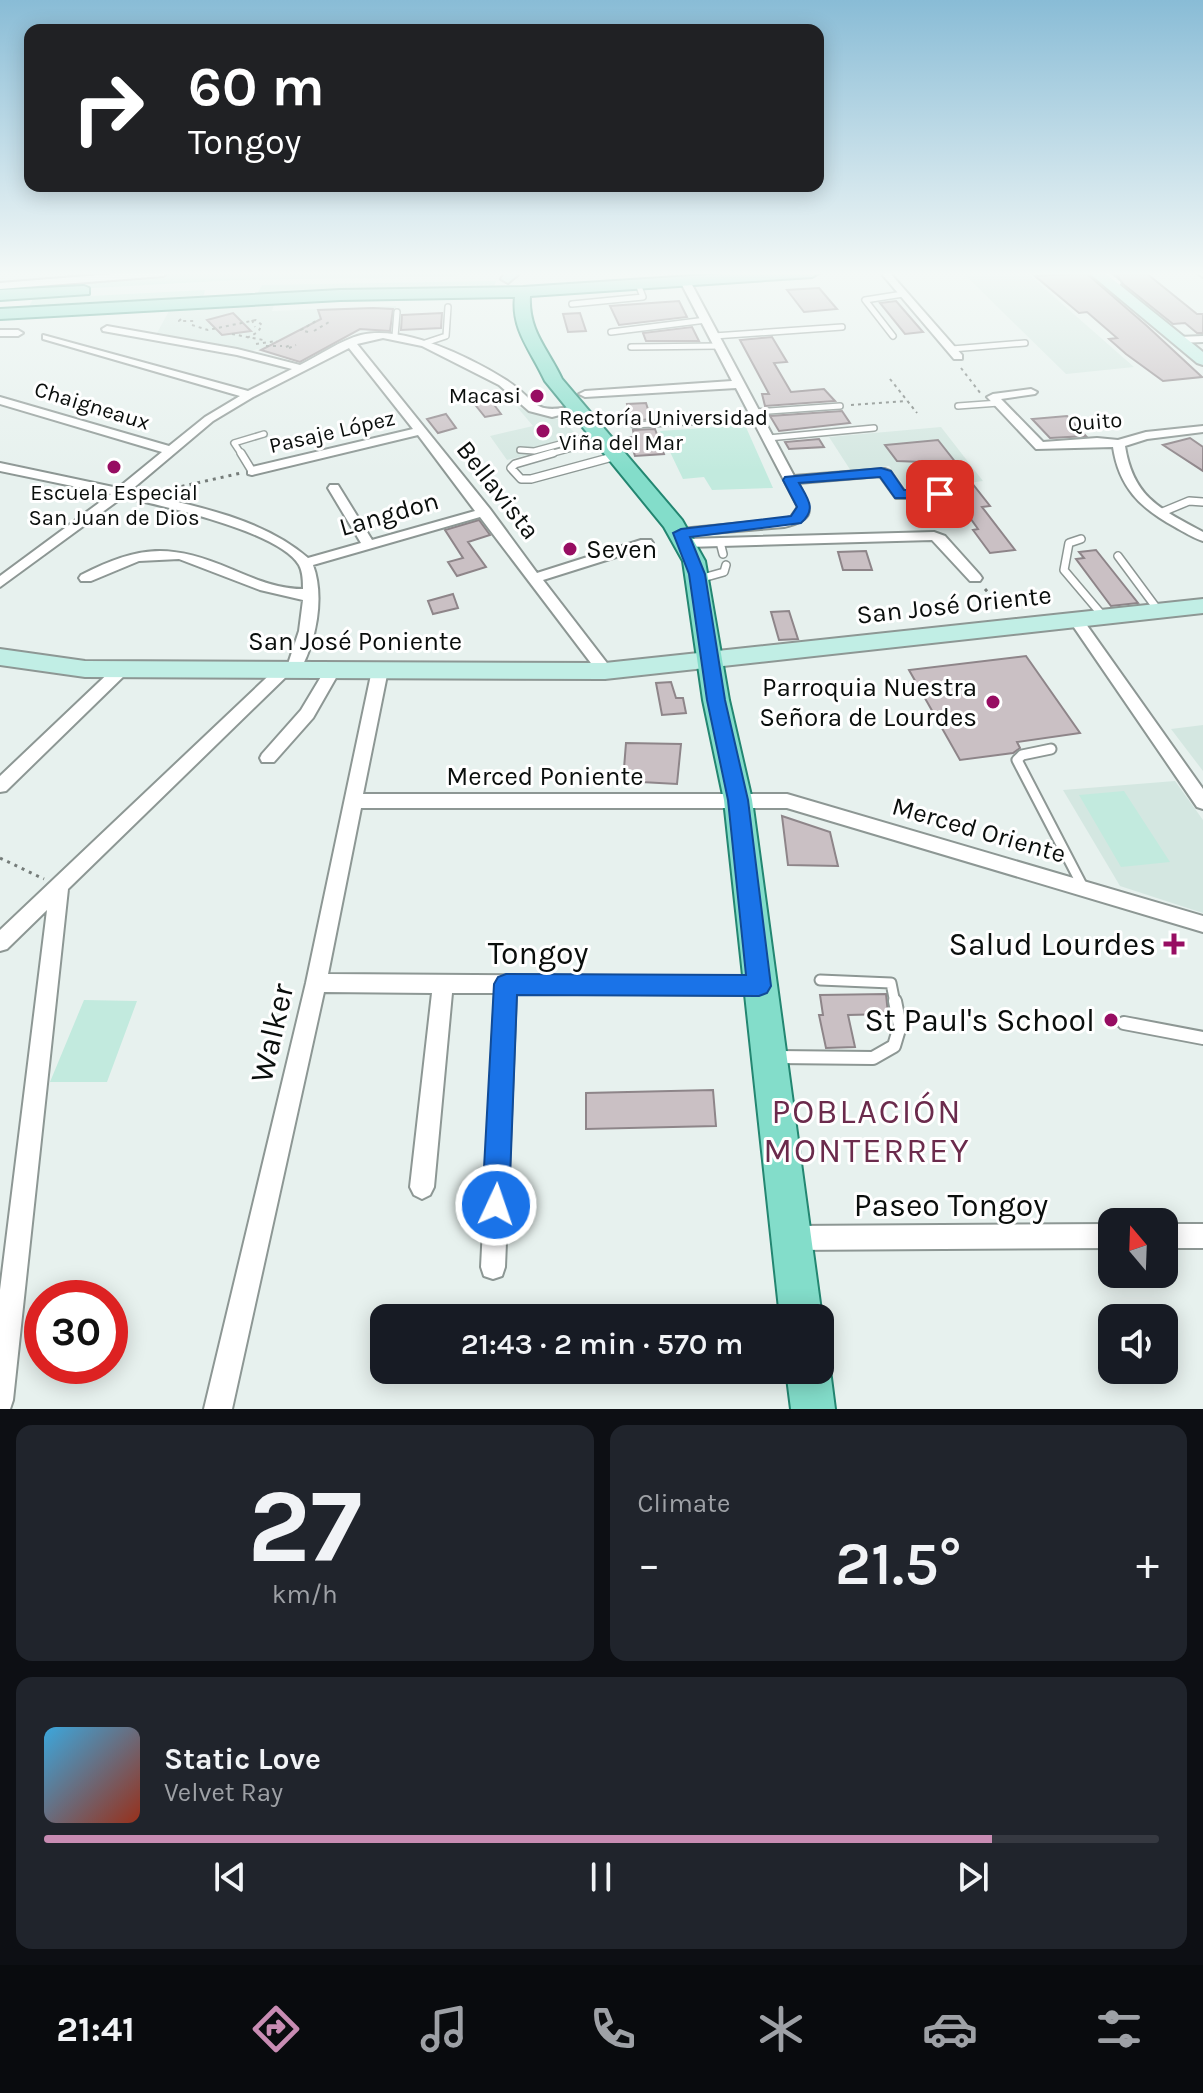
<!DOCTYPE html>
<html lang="en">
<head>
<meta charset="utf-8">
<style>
  :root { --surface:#171b24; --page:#20242c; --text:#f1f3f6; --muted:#9ea1a6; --line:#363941; --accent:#c88cb3 }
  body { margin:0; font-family:Karla,sans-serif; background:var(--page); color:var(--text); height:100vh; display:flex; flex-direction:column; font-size:30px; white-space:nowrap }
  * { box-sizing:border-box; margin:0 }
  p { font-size:26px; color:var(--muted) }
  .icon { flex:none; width:44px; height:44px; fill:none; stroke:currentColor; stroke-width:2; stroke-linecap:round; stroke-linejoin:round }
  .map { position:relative; height:1409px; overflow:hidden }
  .drawer { display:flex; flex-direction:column; gap:16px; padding:16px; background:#0d0f14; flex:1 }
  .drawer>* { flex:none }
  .top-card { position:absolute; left:24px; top:24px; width:800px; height:168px; border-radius:16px; box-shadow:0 4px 20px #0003; background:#202124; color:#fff; overflow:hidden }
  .needle { width:52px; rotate:341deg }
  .controls { position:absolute; left:1098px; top:1208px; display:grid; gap:16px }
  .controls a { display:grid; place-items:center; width:80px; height:80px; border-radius:16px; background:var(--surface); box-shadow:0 4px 20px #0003; font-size:40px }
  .speed { position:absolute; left:24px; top:1280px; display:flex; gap:16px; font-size:40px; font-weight:700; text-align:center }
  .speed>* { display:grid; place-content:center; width:104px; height:104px; border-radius:50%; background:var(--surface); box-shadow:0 4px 20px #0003; line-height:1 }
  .speed .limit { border:12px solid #d22; background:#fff; color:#111 }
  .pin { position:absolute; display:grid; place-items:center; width:68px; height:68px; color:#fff; margin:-34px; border-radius:16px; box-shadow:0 4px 12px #0006 }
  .me { position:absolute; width:88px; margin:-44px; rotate:3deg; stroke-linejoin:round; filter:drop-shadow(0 0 6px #0008) }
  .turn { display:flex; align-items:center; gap:28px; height:168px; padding:0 32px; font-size:36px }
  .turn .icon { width:104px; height:104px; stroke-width:2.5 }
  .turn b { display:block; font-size:56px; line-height:68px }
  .big { font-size:60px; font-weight:600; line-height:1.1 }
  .drawer .widget { flex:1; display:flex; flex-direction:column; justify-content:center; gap:12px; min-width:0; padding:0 28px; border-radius:16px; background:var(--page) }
  .drawer .dial { align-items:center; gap:0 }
  .dial b { font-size:104px; line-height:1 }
  .song { display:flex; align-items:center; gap:24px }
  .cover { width:96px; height:96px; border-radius:12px; background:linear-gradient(135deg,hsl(200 70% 55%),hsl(10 70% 35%)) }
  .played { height:8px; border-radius:4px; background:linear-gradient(90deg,var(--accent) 85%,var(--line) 85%) }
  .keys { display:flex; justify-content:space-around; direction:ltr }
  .heat { display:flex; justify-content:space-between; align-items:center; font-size:44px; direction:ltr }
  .drawer .tiles { flex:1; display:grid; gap:16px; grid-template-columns:1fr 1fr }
  .widget:last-child { grid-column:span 2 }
  .trip { position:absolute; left:370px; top:1304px; width:464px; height:80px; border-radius:16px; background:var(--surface); box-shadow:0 4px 20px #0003; font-weight:600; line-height:80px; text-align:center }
  .dock { display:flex; height:128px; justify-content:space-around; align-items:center; background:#090b0e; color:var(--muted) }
  .dock .icon { width:56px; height:56px }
  .dock .on { color:var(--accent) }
  .dock b { font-size:36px; color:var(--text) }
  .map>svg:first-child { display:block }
</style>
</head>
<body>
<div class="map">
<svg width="1203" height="1409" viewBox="0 0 1203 1409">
  <rect width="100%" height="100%" fill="#e7f1ee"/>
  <path fill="#d4e7e1" d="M 963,273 L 1027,273 L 1134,367 L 1066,374 Z
    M 274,305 L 272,311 L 396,306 L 392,332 L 358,330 L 301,363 L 257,349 L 250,352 L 157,333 L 169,311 Z
    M 517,407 L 561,420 L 584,441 L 507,460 L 490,436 L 533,426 Z
    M 941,427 L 983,481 L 908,491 L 889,466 L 851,471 L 829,437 Z
    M 1203,725 L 1203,771 L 1171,729 Z
    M 1175,781 L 1203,820 L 1203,913 L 1120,886 L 1063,790 Z"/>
  <path fill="#c2eade" d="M 187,273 L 458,273 L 458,276 L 236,280 L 40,291 L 67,283 Z
    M 496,281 L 494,287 L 361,289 L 256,296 L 262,285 Z
    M 205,290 L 203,298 L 29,306 L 33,299 Z
    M 745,425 L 773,488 L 712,490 L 704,477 L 683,479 L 660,431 Z
    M 1124,791 L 1170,862 L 1121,867 L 1079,795 Z
    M 84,1000 L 137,1001 L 107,1082 L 50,1082 Z"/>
  <path fill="#cac0c4" stroke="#8e8589" stroke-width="2" d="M 1086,273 L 1147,326 L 1202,377 L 1163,381 L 1126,354 L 1109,339 L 1117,338 L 1087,312 L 1079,313 L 1035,276 Z
    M 1115,273 L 1146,273 L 1197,314 L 1203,314 L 1203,333 L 1197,333 L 1185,323 L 1173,324 L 1123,284 Z
    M 819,288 L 837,309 L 804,312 L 787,290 Z
    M 679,301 L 687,317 L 619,325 L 610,306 Z
    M 896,301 L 923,332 L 905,334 L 880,303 Z
    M 373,308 L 393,309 L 390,331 L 360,329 L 300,362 L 261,350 L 321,319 L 318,310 Z
    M 233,313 L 251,331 L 222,335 L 207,320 Z
    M 442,313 L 441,328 L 401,330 L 402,315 Z
    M 580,313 L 586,331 L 568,332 L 563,314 Z
    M 692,327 L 699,341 L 646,341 L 643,333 Z
    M 772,337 L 787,362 L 774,363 L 791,392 L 824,389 L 835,401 L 765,406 L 762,394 L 769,394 L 740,340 Z
    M 489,398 L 501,414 L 485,417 L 473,402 Z
    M 646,403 L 651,419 L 631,421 L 627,404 Z
    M 842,411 L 850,423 L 779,431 L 770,416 Z
    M 446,414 L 456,428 L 438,433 L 427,419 Z
    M 1067,416 L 1086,436 L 1050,438 L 1032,419 Z
    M 655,429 L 664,454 L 635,456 L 629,437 L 634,437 L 633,430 Z
    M 1190,438 L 1203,447 L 1203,471 L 1163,445 Z
    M 819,439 L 824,447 L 789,449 L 785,442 Z
    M 938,440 L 990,506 L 982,507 L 1015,550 L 990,553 L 973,530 L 978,529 L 943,480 L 939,481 L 923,462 L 897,461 L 885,445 Z
    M 479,520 L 490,535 L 468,542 L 486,567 L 457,576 L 448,562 L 463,558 L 445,530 Z
    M 1096,550 L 1138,603 L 1111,606 L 1076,559 L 1084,558 L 1079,552 Z
    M 866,551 L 872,570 L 843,570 L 838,552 Z
    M 453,594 L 458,608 L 433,614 L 428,601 Z
    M 789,611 L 798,639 L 779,640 L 771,612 Z
    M 1026,656 L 1080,733 L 1017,742 L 1020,748 L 1013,753 L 960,760 L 909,670 Z
    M 671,682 L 676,698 L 683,698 L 686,713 L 662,715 L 656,683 Z
    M 626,743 L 681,744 L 677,784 L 623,781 Z
    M 782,816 L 830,832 L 838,866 L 788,865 Z
    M 886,994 L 888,1014 L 848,1015 L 855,1047 L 826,1048 L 819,1015 L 823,1015 L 820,995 Z
    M 713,1090 L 716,1126 L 586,1129 L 586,1093 Z"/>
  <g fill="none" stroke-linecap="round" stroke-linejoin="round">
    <defs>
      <path id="lane-far3" d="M 1106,273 L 1118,283
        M 572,304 L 643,297 L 638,284
        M 611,332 L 706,320
        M 395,336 L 397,312
        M 714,336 L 842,327
        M 893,336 L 865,300 L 903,294
        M 425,343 L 446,336 L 448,307
        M 631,347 L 719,346
        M 952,349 L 1025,343
        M 958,406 L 999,403
        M 755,412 L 840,406
        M 634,425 L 758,418
        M 768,438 L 874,428
        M 520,450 L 534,451 L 597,434
        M 242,455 L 234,443 L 264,434
        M 546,455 L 602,440"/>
      <path id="lane-far2" d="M 241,453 L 252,471
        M 553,453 L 515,464 L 511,468 L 521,479 L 531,479 L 616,456
        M 1160,513 L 1189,501 L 1203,502
        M 1081,539 L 1069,543 L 1064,570 L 1103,616
        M 720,542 L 723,554
        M 1118,556 L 1158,610
        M 699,579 L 724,572 L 726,565"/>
      <path id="lane-far1" d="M 1051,749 L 1022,755 L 1017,760 L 1083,887
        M 820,980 L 891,983 L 895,1003"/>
      <path id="lane" d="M 1124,1023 L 1203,1038
        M 777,1057 L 873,1058 L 894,1046 L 900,1026 L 895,1001"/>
      <path id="street" d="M 124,273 L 167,273 L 163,276 L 0,289 L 0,283 Z
        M 881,273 L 890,273 L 962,355 L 962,359 L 954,359 Z
        M 1198,273 L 1203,273 L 1203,277 Z
        M 682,279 L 690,281 L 794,476 L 885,469 L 890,471 L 904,491 L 944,491 L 964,518 L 962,521 L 952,521 L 936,498 L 896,498 L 880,476 L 798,483 C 811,509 818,519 784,527 L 676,536 L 674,533 L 681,529 L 784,519 L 791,517 L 798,507 L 736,388 L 585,397 L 579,394 L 585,391 L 732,381 L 680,281 Z
        M 107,326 L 237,349 L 300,365 C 320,355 341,340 361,335 C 405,325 469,357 506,380 C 540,402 529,415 576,406 L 582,409 L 552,417 L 529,411 L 499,385 L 422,346 L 383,338 L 357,344 L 490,509 L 537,573 L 641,540 L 651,540 L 653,543 L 651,546 L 543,580 L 610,667 L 613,671 L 605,676 L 600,675 L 480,517 L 313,565 C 325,597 316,643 299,672 L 291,672 L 68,889 L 13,1400 L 10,1409 L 0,1409 L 0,1290 L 47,910 L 7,949 L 0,951 L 0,930 L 281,664 L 288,664 L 299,631 L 303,600 L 260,590 L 179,559 L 139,561 L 91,581 L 81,581 L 79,578 L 81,575 C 139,545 171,543 231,569 C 255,579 277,589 303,589 C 303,582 303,572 299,565 C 279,531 163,506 123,497 L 0,587 L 0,576 L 111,494 L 0,471 L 0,463 L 118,488 L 162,452 L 0,404 L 0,397 L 169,446 L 205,417 L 240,396 L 43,339 L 43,335 L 248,391 L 292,369 L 237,355 L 103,331 L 102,329 ZM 349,348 L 413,429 L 248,468 L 248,474 L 252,475 L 418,435 L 475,511 L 372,540 L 338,485 L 330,485 L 328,488 L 361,543 L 308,558 C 261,517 190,505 130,491 L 213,421 L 253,397 Z
        M 0,330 L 18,330 L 23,333 L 18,336 L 0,336 Z
        M 1203,336 L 1203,342 L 1178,343 L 1173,340 L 1178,337 Z
        M 1031,389 L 1037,392 L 1035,394 L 1001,399 L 1043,442 L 1097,438 L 1118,440 L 1146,432 L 1203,426 L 1203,432 L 1147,439 L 1125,446 C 1133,497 1160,509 1203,532 L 1203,541 C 1193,538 1184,532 1175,527 C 1140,508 1119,487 1113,447 L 1036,449 L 987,397 L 993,394 Z
        M 934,532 L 945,536 L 980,575 L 982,578 L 980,581 L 970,581 L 932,540 L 687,547 L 680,543 L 687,539 Z
        M 1076,615 L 1081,617 L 1203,789 L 1203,809 L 1197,807 L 1071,623 L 1069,620 L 1071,617 Z
        M 123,663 L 128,664 L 131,668 L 128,672 L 6,791 L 0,792 L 0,776 L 118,664 Z
        M 333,664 L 341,669 L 313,718 L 274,762 L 262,762 L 260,758 L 262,754 L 301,710 L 328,665 Z
        M 380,665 L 388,670 L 363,794 L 787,794 L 1203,916 L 1203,932 L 787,808 L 361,808 L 328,974 L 759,977 L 766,980 L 769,986 L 766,992 L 759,995 L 516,993 L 505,1267 L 502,1276 L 493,1279 L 484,1276 L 481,1267 L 495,993 L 452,993 L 434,1187 L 430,1195 L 422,1199 L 414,1195 L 410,1187 L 432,993 L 324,992 L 232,1409 L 204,1409 L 306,983 L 372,670 Z
        M 1112,1224 L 1112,1248 L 791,1250 L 782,1247 L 779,1238 L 782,1229 L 791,1226 Z
        M 1164,1224 L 1203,1224 L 1203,1248 L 1164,1248 Z"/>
      <path id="secondary" d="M 505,273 L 520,273 L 508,283 L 501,279 Z
        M 1089,273 L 1105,273 L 1203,352 L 1203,365 L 1197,363 Z
        M 1203,599 L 1203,613 L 605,679 L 85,677 L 0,665 L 0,649 L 85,661 L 605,663 Z"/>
      <path id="primary" d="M 738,273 L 819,273 L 812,277 L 530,296 C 528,331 548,349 562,379 L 682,520 L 705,561 L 729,700 L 752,800 L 822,1318 L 820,1322 L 820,1318 L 780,1318 L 724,800 L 703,700 L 683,561 L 664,527 L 545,381 C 532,352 511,330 515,297 L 340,300 L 0,319 L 0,309 L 340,290 L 523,287 Z
        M 84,286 L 89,288 L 89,294 L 0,300 L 0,290 Z
        M 820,1353 L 830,1370 L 835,1409 L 791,1409 L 786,1370 L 820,1370 Z"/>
    </defs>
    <use href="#lane-far3" stroke="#8d9794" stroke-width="8"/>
    <use href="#lane-far2" stroke="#8d9794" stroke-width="10"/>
    <use href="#lane-far1" stroke="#8d9794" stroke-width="13"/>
    <use href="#lane" stroke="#8d9794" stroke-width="16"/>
    <use href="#street" stroke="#8d9794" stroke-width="4"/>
    <use href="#secondary" stroke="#8d9794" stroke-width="4"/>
    <use href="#primary" stroke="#238671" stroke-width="4"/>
    <path stroke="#757c79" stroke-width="2" stroke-dasharray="3 4" stroke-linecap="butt" d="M 181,319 L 179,321 L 196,321
      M 252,320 L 255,327
      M 192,325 L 208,330 L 256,320 L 262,325 L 258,332 L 247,338
      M 314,331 L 329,322
      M 308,332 L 301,330 L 316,321
      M 232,334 L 263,340
      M 256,344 L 277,341
      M 266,346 L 282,346
      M 286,347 L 290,345
      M 289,348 L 296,345
      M 961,368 L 981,394
      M 890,379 L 917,413
      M 851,405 L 907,401"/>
    <path stroke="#757c79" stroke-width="3" stroke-dasharray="3 5" stroke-linecap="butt" d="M 166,490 L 241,473
      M 985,589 L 1007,612
      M 0,858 L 44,879"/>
    <use href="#lane-far3" stroke="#fff" stroke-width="5"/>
    <use href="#lane-far2" stroke="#fff" stroke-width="7"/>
    <use href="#lane-far1" stroke="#fff" stroke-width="9"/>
    <use href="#lane" stroke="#fff" stroke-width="12"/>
    <use href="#street" fill="#fff" fill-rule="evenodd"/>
    <use href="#secondary" fill="#c1eee5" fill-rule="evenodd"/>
    <use href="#primary" fill="#83ddca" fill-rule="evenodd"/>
  </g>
  <linearGradient id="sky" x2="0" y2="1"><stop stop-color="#89bcd6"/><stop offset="0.58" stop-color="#f4f9f7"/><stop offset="1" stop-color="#f4f9f7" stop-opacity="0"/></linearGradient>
  <rect width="1203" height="471" fill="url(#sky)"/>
  <path fill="#1a73e8" stroke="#114b97" stroke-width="2" d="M 881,468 L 891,471 L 904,490 L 940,489 L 947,494 L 940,498 L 895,498 L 880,477 L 799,483 C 808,499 817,509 801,523 L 690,537 L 705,574 L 725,700 L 748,800 L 771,986 L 767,993 L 759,996 L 517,995 L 509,1205 L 505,1214 L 496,1218 L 486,1214 L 482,1205 L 494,984 L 498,977 L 506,974 L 746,975 L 728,800 L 707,700 L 689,574 L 673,533 L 681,529 L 791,516 L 797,507 L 783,480 L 785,477 Z"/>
  <g fill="#970d62" stroke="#fff" stroke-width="3">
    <circle cx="537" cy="396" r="8"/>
    <circle cx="543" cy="431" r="8"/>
    <circle cx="114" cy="467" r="8"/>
    <circle cx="570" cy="549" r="8"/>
    <circle cx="993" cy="702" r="8"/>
    <path d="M1170 932h8v8h8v8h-8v8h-8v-8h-8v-8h8z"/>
    <circle cx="1111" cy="1020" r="8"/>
  </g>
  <g text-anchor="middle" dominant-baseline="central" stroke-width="6" stroke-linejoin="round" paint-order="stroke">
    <g font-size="22" fill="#0a0e0c" stroke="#fff" text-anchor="end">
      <text x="521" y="396">Macasi</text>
      <text x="559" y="418" text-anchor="start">Rectoría Universidad<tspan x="559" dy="25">Viña del Mar</tspan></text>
      <text x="114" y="493" text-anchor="middle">Escuela Especial<tspan x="114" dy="25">San Juan de Dios</tspan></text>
    </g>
    <g font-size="22" fill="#0a0e0c" stroke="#fff">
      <text transform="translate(92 406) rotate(17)">Chaigneaux</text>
      <text transform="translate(1095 422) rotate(-5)">Quito</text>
      <text transform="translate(332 432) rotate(-13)">Pasaje López</text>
    </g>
    <g font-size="26" fill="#0a0e0c" stroke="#fff">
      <text transform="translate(498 490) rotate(52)">Bellavista</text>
      <text transform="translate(389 514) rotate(-16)">Langdon</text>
      <text transform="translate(954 605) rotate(-6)">San José Oriente</text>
      <text x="355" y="641">San José Poniente</text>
      <text x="545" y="776">Merced Poniente</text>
      <text transform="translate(979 830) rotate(16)">Merced Oriente</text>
    </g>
    <g font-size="26" fill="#0a0e0c" stroke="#fff" text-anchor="start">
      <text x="586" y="549">Seven</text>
      <text x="977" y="687" text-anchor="end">Parroquia Nuestra<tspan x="977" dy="30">Señora de Lourdes</tspan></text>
    </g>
    <g font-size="32" fill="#0a0e0c" stroke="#fff" text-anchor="end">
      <text x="1156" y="944">Salud Lourdes</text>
      <text x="1095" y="1020">St Paul's School</text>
    </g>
    <g font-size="32" fill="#0a0e0c" stroke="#fff">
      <text x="538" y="953">Tongoy</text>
      <text transform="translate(272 1033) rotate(-77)">Walker</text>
      <text x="951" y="1205">Paseo Tongoy</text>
    </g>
    <g font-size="34" letter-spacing="2" fill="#6b2b4c" stroke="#fff">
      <text x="867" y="1112">POBLACIÓN<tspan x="867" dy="39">MONTERREY</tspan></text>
    </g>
  </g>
</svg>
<div class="controls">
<a><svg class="needle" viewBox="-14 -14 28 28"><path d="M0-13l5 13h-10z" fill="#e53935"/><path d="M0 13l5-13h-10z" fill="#9ea1a6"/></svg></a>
<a><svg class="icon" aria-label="sound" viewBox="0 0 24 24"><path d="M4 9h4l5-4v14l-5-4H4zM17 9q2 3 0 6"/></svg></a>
</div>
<div class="speed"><div class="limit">30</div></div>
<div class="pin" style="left:940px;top:494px;background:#d93025"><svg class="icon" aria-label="arrive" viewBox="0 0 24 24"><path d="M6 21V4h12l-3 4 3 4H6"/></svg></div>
<svg class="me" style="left:496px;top:1205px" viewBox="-20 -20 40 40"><circle r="17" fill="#1a73e8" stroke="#fff" stroke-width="3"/><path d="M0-11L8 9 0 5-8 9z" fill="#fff"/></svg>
<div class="trip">21:43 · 2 min · 570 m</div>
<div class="top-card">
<div class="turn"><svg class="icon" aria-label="right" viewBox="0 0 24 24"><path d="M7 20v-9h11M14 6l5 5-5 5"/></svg><div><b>60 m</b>Tongoy</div></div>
</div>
</div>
<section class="drawer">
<div class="tiles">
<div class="widget dial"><b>27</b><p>km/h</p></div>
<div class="widget"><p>Climate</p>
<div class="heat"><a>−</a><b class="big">21.5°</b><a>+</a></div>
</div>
<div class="widget">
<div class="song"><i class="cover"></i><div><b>Static Love</b><p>Velvet Ray</p></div></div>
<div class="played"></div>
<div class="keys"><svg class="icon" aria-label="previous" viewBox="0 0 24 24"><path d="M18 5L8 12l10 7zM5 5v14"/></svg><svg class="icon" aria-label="pause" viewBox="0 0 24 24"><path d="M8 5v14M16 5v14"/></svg><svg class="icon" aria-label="next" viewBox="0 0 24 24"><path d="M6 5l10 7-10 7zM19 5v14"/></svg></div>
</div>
</div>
</section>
<nav class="dock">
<b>21:41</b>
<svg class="icon on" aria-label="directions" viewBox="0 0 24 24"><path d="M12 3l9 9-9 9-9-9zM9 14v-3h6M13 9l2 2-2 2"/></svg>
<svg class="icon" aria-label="music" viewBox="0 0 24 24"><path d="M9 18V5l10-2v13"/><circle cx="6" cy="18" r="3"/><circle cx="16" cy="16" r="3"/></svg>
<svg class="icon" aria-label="phone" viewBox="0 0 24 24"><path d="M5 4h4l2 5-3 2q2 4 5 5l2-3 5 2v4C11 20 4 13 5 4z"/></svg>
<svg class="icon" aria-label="climate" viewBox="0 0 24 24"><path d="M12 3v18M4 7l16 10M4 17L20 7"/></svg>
<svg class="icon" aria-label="car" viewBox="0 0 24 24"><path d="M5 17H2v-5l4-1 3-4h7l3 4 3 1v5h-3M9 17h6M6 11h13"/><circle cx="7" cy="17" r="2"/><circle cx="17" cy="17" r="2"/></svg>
<svg class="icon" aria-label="filters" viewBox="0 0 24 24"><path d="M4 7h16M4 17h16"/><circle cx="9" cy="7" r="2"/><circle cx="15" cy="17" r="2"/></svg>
</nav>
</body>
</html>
